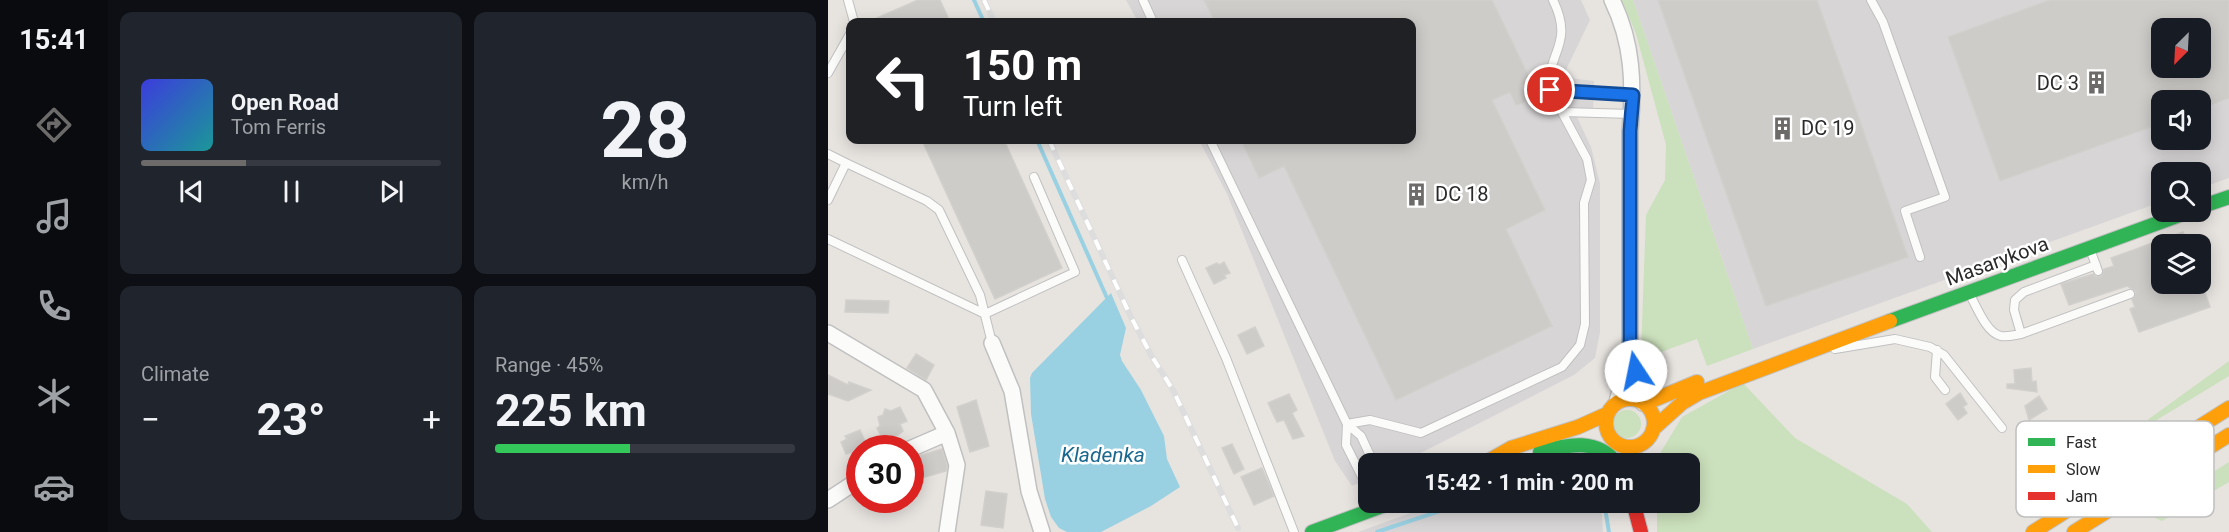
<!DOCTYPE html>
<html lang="en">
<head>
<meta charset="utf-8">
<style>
  :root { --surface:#171b24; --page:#20242c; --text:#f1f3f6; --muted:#9ea1a6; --line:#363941; --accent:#6c6b6a }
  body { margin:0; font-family:Roboto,sans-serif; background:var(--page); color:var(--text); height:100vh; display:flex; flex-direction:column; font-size:22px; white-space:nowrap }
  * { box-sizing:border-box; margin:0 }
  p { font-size:20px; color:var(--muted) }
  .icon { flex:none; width:33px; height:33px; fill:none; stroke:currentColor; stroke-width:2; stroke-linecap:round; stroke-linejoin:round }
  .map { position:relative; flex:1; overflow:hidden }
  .details { display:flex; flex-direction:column; gap:12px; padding:12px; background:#0d0f14; width:720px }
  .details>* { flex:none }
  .hud { position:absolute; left:18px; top:18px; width:570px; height:126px; border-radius:12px; box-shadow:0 3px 15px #0003; background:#202124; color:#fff; overflow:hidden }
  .needle { width:39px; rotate:204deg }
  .buttons { position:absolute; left:1323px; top:18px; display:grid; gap:12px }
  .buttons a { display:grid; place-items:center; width:60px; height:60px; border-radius:12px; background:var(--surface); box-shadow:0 3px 15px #0003; font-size:30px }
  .speed { position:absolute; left:18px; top:435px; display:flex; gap:12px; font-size:30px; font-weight:700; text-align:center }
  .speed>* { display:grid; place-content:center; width:78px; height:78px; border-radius:50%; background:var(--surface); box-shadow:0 3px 15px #0003; line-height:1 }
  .speed .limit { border:9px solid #d22; background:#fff; color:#111 }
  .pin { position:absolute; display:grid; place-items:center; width:51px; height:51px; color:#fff; margin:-26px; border:3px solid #fff; border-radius:50%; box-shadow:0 2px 6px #0007 }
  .me { position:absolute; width:66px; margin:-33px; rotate:349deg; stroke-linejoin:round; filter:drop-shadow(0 0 4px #0008) }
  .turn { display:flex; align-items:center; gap:21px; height:126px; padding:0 18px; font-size:27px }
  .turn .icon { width:78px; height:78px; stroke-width:2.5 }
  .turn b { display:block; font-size:42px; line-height:51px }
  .big { font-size:45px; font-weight:700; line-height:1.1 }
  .details .tile { flex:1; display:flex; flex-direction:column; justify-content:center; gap:9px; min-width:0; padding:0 21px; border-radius:12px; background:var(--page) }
  .details .dial { align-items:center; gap:0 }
  .dial b { font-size:78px; line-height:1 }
  .song { display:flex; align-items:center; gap:18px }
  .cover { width:72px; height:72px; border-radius:9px; background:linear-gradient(135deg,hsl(240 70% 55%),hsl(180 70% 35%)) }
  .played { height:6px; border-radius:3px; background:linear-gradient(90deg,var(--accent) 35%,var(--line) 35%) }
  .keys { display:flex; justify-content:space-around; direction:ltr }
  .heat { display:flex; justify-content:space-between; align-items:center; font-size:33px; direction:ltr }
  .charge { height:9px; border-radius:4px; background:linear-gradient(90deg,#34c759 45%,var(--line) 0) }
  .details .tiles { flex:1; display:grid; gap:12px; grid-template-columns:repeat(2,1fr) }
  .trip { position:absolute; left:530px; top:453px; width:342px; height:60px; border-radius:12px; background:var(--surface); box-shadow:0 3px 15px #0003; font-weight:700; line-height:60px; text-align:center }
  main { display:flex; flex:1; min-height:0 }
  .tab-bar { display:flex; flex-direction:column; width:108px; justify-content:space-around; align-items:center; background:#090b0e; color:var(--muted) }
  .tab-bar .icon { width:42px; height:42px }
  .tab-bar .selected { color:var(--accent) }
  .tab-bar b { font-size:27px; color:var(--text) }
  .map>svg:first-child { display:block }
</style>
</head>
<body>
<main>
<nav class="tab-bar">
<b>15:41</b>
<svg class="icon selected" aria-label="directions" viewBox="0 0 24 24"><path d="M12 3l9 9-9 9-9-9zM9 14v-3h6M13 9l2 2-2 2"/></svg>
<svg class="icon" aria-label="music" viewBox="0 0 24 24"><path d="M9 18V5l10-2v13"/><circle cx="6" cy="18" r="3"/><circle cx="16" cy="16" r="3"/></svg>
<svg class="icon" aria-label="phone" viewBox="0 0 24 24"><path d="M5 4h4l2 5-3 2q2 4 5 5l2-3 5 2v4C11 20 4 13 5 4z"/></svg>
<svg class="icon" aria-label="climate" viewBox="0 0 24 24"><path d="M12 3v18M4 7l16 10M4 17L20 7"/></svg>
<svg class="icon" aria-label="car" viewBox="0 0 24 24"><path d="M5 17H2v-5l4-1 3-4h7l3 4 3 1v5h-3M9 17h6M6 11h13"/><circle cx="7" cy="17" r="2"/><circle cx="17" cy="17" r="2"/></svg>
</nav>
<section class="details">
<div class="tiles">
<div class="tile">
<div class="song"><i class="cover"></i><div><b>Open Road</b><p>Tom Ferris</p></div></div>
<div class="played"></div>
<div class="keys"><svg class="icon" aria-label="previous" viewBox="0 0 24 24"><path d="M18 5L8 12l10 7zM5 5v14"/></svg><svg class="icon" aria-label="pause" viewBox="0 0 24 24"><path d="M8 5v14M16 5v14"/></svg><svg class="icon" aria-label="next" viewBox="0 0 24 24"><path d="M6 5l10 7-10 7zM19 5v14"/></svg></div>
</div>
<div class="tile dial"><b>28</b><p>km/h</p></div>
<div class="tile"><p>Climate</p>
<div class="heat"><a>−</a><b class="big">23°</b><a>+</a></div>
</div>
<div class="tile"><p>Range · 45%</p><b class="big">225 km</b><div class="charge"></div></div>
</div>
</section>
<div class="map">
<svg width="1401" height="532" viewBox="0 0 1401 532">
  <rect width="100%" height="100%" fill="#e7e4e0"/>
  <path fill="#d8d5d7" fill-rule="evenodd" d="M 298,0 L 753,0 L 762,20 L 738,70 L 742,78 L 766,81 L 765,113 L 748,115 L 763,147 L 772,183 L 772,332 L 767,358 L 746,375 L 573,463 L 540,464 L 540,479 L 524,486 L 507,461 L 399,194 L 371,140 L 584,140 L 584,22 L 310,22 Z
    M 805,0 L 1401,0 L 1401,178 L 1373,188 L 1372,172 L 1334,172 L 1333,202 L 925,349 ZM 1334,28 L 1372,28 L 1372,68 L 1334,68 ZM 1334,100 L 1372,100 L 1372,140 L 1334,140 Z
    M 613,502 L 773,503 L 775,532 L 530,532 Z"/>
  <path fill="#cbe0bc" d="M 794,0 L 805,0 L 925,349 L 879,366 L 869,339 L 833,352 L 813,352 L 818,215 L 837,180 L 838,145 L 808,34 Z
    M 1401,361 L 1401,376 L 1268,457 Z
    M 915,383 L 967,438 L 1079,504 L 1104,532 L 829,532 L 829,503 L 861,502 L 861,464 L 828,463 L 828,460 L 854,417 Z
    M785 424a14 14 0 1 1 28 0a14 14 0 1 1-28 0Z
    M 1401,462 L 1401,482 L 1334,521 L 1318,514 Z"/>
  <path fill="#9ad1e2" d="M 283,293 L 298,328 L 292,355 L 294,361 L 313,390 L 336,436 L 339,459 L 352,487 L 323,506 L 273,532 L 239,532 L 231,528 L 223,517 L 217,499 L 203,414 L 202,378 L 204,373 Z"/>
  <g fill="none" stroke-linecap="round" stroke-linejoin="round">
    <path stroke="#9ad1e2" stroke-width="4" d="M 146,0 L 156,22
      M 209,140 L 279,298
      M 776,502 L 781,532
      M 549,532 L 639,502"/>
  </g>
  <path fill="#ceccc9" stroke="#d2d0cc" stroke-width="1.5" fill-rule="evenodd" d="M 90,0 L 112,0 L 122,22 L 40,22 Z
    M 376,0 L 664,0 L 703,81 L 693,86 L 700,100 L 692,104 L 688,105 L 682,92 L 664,100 L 717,210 L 678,229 L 724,326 L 568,400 L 456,166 L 431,178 L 413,140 L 584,140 L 584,22 L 387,22 Z
    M 830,0 L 989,0 L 1080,257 L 938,306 Z
    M 1222,0 L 1401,0 L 1401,98 L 1372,109 L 1372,100 L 1334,100 L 1334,123 L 1172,181 L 1120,37 ZM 1334,28 L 1372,28 L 1372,68 L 1334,68 Z
    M 94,140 L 176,140 L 234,268 L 167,299 Z
    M 1355,232 L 1360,244 L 1334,244 L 1334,284 L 1374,284 L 1382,307 L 1311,332 L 1302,309 L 1307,307 L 1304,300 L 1308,292 L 1299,286 L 1241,305 L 1233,284 L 1265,274 L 1268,277 L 1273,276 L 1276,269 L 1286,266 L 1283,258 Z
    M 396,262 L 402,273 L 396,275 L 398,278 L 386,284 L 378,268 L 389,263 L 391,265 Z
    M 18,300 L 61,301 L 60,313 L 17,312 Z
    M 427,327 L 436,346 L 419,354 L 410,335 Z
    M 88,354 L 106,365 L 98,380 L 79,368 Z
    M 1203,368 L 1204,382 L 1208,381 L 1209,392 L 1179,388 L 1179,384 L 1187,384 L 1186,370 Z
    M 0,375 L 20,385 L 21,382 L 43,390 L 20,401 L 0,394 Z
    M 1132,393 L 1139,404 L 1135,407 L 1139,413 L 1130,420 L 1118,404 Z
    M 461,394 L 469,410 L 464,413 L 476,436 L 465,439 L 456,420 L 449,422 L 440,403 Z
    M 1211,396 L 1219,409 L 1201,420 L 1197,406 Z
    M 148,400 L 161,446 L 142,452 L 129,407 Z
    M 72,407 L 79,421 L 72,424 L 75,431 L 65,439 L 67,442 L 58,446 L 49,428 L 52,426 L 50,417 L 55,415 L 57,409 L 63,411 Z
    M 32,430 L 40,448 L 32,448 L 32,468 L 24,452 L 18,454 L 13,442 L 19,439 L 17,436 Z
    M 404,444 L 416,469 L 406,474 L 394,448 Z
    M 114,449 L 119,466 L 118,471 L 90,479 L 84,458 Z
    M 434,468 L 446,496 L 426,505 L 413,477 Z
    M 158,491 L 179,494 L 175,528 L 153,525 Z"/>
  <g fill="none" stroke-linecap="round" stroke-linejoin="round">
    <defs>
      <path id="lane" d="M 20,0 L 26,22
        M 315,0 L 325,22
        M 1043,0 L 1055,22 L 1117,197 L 1077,211 L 1092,257
        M 0,73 L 22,34
        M 722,90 L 805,95
        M 735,112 L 804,114
        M 382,140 L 519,424 L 533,436 L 546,464
        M 0,154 L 18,163
        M 0,200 L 18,163 L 99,201 L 111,210 L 152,295 L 164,343
        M 0,239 L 157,314 L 247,272 L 206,177
        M 1262,249 L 1270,271
        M 354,260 L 398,358 L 466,532
        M 1141,293 C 1148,305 1158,333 1173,336 C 1180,337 1187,335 1193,334 L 1302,294
        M 1193,334 L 1186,310 L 1187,300 L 1196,292 L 1268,265
        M 1007,349 L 1067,339 L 1102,347 L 1116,355 L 1174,428
        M 1109,350 L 1107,377 L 1117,390
        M 519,424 L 542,420 L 593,433 L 734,367 L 752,345 L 757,324 L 756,203 L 763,180 L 759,159 L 722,90 C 718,52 747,45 725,0
        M 519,424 L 518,445 L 537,483 L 540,483"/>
      <path id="street" d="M 784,0 C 805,43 806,84 802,131 L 802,352 L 789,402
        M 0,333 L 96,390 L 119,433 L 129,465 L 119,532
        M 164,343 L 184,391 L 201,491 L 214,532
        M 804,355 L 813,391 L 817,400 L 815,403
        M 82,449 L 119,433
        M 0,500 L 32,479"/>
      <path id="fast" d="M 1372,207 L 1401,197
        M 1062,321 L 1360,212
        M 712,452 C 740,444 770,438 789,464
        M 484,532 L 565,502"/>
      <path id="slow" d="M778 423a24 24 0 1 1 48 0a24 24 0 1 1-48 0Z
        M 817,400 L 828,399 L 869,382
        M 825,429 L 854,403 L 871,393 L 1062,321
        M 655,464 L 683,448 L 750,427 L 779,414
        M 1205,532 L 1401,408
        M 1246,532 L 1401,435"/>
      <path id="jam" d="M 805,502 L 813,532"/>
    </defs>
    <use href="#lane" stroke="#c1c0c1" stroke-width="10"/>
    <use href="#street" stroke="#c1c0c1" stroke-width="18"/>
    <use href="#fast" stroke="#c1c0c1" stroke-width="16"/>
    <use href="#slow" stroke="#c1c0c1" stroke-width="16"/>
    <use href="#jam" stroke="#c1c0c1" stroke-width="16"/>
    <use href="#lane" stroke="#fbfbfa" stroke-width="8"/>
    <use href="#street" stroke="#fbfbfa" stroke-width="15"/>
    <use href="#fast" stroke="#30b455" stroke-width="14"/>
    <use href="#slow" stroke="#ff9f0a" stroke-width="14"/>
    <use href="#jam" stroke="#e5322d" stroke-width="14"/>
    <defs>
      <path id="rail" d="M 156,0 L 166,22
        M 221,140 L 302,315 L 323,355 L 345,390 L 410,528"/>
    </defs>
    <use href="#rail" stroke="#ddddde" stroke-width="6"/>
    <use href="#rail" stroke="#fff" stroke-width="4" stroke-dasharray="11" stroke-linecap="butt"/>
  </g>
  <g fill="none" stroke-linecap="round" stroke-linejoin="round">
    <defs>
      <path id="route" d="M 722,90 L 805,95 L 802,131 L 802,352 L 808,371"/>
    </defs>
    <use href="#route" stroke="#114b97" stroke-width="15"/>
    <use href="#route" stroke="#1a73e8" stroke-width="10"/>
  </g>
  <defs>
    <symbol id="building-bare" viewBox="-9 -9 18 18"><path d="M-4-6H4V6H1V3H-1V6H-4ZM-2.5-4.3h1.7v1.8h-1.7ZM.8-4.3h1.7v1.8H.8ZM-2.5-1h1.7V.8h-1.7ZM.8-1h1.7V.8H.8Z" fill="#6c6b6a" stroke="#fff" stroke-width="2.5" paint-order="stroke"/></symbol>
  </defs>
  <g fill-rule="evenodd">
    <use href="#building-bare" x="1252" y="66" width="33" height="33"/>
    <use href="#building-bare" x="938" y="112" width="33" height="33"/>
    <use href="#building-bare" x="572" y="178" width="33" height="33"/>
  </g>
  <g text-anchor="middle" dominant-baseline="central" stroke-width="5" stroke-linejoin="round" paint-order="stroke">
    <g font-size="20" fill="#2a2a2a" stroke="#fff" text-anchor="start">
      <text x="1251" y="83" text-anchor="end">DC 3</text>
      <text x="973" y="128">DC 19</text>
      <text x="607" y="194">DC 18</text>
    </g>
    <g font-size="20" fill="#2a2a2a" stroke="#fff">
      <text transform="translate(1169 261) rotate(-20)">Masarykova</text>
    </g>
    <g font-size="21" font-style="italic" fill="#1a688e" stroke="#fff">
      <text x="275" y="455">Kladenka</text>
    </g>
  </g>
  <rect x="1188" y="421" width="198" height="96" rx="9" fill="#fff" stroke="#bfbfbf" stroke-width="1.5"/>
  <rect x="1200" y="438" width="27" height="8" fill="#30b455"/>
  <rect x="1200" y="465" width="27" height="8" fill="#ff9f0a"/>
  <rect x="1200" y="492" width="27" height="8" fill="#e5322d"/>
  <g font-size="16" fill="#2a2a2a">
    <text x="1238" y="448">Fast</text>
    <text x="1238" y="475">Slow</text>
    <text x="1238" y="502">Jam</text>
  </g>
</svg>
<div class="buttons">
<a><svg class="needle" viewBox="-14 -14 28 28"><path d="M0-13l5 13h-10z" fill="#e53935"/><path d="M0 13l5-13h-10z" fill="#9ea1a6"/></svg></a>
<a><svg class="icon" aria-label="sound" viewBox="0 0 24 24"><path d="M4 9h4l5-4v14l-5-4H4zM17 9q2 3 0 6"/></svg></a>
<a><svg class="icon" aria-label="search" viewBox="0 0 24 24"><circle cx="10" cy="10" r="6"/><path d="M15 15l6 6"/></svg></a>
<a><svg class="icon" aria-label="layers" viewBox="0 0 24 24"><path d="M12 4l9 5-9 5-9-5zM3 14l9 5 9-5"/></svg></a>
</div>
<div class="speed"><div class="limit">30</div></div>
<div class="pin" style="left:722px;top:90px;background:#d93025"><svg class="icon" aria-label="arrive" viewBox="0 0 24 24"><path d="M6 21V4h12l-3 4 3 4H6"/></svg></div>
<svg class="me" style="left:808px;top:371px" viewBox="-20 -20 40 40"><circle r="19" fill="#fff"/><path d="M0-13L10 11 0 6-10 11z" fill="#1a73e8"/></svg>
<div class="trip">15:42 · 1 min · 200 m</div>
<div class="hud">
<div class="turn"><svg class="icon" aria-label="left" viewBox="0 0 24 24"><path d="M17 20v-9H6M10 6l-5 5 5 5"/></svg><div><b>150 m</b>Turn left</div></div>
</div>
</div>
</main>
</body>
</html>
